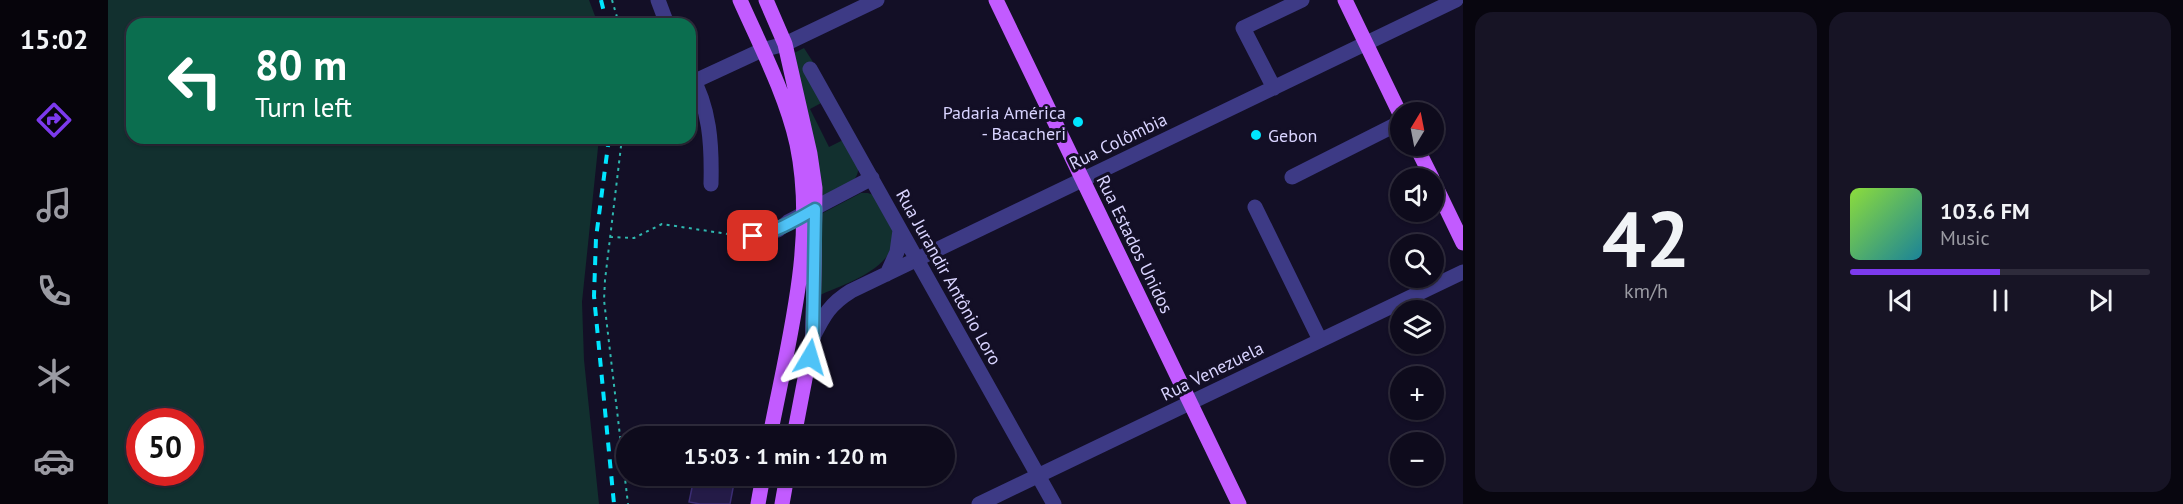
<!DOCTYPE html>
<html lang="en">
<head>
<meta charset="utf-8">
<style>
  :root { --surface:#0e0b1c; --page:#171425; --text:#f1f3f6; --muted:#9b9ba3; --line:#2e2b3b; --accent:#7c3aed }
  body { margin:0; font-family:"PT Sans",sans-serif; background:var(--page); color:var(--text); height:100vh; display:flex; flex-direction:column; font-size:22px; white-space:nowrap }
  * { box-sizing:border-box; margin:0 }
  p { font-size:20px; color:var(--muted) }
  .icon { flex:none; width:33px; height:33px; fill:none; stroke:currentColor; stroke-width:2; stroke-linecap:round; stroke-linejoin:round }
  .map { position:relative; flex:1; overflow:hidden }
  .side { display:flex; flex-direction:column; gap:12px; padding:12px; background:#08060f; width:720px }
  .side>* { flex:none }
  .hud { position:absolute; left:18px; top:18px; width:570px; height:126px; border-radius:18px; box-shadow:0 2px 4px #0004,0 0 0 2px var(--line); background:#0b6e4f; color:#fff; overflow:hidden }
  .needle { width:39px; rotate:10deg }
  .tools { position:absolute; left:1282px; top:102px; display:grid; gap:12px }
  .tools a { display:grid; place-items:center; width:54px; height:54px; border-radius:50%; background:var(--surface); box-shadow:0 2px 4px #0004,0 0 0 2px var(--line); font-size:30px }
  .speed { position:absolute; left:18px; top:408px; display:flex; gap:12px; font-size:30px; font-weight:700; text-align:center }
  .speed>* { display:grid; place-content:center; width:78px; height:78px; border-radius:50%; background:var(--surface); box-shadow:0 2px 4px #0004,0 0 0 2px var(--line); line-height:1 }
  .speed .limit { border:9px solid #d22; background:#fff; color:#111 }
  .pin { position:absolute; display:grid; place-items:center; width:51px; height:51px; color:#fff; margin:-26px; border-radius:12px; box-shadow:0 3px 9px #0006 }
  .me { position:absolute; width:66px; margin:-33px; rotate:7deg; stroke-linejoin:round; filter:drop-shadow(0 0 4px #0008) }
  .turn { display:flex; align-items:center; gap:21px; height:126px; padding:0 30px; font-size:27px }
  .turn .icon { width:78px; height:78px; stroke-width:2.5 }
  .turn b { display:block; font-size:42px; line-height:51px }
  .side .tile { flex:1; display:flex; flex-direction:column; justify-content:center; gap:9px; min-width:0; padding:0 21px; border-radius:18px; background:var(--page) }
  .side .dial { align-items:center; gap:0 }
  .dial b { font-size:78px; line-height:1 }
  .song { display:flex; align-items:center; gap:18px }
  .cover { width:72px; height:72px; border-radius:9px; background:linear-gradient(135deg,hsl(90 70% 55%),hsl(190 70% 35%)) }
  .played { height:6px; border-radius:3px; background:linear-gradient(90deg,var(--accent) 50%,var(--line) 50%) }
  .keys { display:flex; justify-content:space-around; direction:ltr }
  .side .tiles { flex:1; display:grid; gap:12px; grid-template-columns:repeat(2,1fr) }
  .trip { position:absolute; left:508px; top:426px; width:339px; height:60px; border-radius:30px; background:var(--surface); box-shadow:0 2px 4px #0004,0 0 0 2px var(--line); font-weight:600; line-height:60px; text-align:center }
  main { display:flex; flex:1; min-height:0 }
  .dock { display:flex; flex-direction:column; width:108px; justify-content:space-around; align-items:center; background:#06040b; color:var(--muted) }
  .dock .icon { width:42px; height:42px }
  .dock .current { color:var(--accent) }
  .dock b { font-size:27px; color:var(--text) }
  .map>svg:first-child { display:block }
</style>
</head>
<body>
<main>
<nav class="dock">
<b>15:02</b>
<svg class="icon current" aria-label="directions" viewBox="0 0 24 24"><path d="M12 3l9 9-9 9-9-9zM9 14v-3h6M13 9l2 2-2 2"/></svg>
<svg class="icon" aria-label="music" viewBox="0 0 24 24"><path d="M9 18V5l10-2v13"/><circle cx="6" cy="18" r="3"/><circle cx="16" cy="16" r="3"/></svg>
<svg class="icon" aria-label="phone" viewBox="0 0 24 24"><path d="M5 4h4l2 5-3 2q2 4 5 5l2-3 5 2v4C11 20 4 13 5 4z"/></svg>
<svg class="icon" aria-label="climate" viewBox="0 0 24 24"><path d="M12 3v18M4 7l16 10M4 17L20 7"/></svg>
<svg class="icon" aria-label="car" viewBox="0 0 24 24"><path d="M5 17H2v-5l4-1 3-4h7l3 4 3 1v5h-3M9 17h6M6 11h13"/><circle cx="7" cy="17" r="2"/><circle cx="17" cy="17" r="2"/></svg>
</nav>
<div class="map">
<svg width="1355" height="504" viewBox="0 0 1355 504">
  <rect width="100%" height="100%" fill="#130f26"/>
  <path fill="#12302f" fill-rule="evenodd" d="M 0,0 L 481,0 L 490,24 L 24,24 L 24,138 L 491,138 L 474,302 L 476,360 L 491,504 L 0,504 ZM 32,422 L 82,422 L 82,472 L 32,472 Z
    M 696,48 L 705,62 L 696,67 L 715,102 L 702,109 L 721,147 L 735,140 C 739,148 748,158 750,166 C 753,185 724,193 711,200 L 686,53 Z
    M 753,193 L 760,193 L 768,196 C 773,207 784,222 785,234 C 789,269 735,284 710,296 L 711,215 Z"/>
  <path fill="#241b47" stroke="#3b2d73" stroke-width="1.5" d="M 608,476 L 627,478 L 622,504 L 592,504 L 581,502 L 585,483 L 605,487 Z"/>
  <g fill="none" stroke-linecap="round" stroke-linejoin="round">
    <path stroke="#2fb8b0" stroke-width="2" stroke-dasharray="3 4.5" stroke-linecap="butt" d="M 504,0 L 511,24
      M 514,138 L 497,280 L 496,300 L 520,504
      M 502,237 L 526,238 L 554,224 L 633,236"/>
    <path stroke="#3d3a85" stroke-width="15" d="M 550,0 L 559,24
      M 702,69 L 946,504
      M 582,73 C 602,108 604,144 603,184
      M 587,81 L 654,50 L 677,44 L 769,0
      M 1166,88 L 1135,28 L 1194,0
      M 1184,177 L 1293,122
      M 1147,207 L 1212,340
      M 646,236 L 670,230 L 680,222 L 764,178
      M 779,274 L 789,252 L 792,230
      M 705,337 C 716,315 722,304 743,291 L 1348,0
      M 871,504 L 1355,272"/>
    <path stroke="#c25bff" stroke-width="15" d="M 632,0 C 652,45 678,95 689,144 C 709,240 680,342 662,436
      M 658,0 L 677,44 L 702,154 L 707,188 L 705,337 L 686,436
      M 888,0 L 1131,504
      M 1237,0 L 1293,116
      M 1308,146 L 1324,178
      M 1326,183 L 1355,243
      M 650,504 L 655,476
      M 674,504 L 679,476"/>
    <path stroke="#00e5ff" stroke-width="4" stroke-dasharray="9 8" stroke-linecap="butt" d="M 493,0 L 499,24
      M 501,138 L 488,238 L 486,296 L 506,504"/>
  </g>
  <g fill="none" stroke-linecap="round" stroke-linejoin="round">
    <defs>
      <path id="route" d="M 645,236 C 666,233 688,220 707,209 L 705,337 L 702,357"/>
    </defs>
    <use href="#route" stroke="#337fa1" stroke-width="15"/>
    <use href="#route" stroke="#4fc3f7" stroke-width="10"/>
  </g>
  <g fill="#00e5ff" stroke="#130f26" stroke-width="2">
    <circle cx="970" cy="122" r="6"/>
    <circle cx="1148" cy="135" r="6"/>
  </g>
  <g text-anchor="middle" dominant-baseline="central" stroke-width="6" stroke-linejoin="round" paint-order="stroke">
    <g font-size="18" fill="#d9d4ff" stroke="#130f26" text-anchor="end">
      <text x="958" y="112">Padaria América<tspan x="958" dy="21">- Bacacheri</tspan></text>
      <text x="1160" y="135" text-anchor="start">Gebon</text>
    </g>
    <g font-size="18" fill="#d9d4ff" stroke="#130f26">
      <text transform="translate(1010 141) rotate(-26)">Rua Colômbia</text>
      <text transform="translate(1027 244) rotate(64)">Rua Estados Unidos</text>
      <text transform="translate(841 277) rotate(61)">Rua Jurandir Antônio Loro</text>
      <text transform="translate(1104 371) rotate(-26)">Rua Venezuela</text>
    </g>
  </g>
</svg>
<div class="tools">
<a><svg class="needle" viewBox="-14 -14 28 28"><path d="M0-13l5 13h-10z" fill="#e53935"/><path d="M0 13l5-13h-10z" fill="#9b9ba3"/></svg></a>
<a><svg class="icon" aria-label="sound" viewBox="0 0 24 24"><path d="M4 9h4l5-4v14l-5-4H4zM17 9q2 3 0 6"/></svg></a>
<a><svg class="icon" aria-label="search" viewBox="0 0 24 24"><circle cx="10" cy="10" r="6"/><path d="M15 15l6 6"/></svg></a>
<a><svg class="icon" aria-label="layers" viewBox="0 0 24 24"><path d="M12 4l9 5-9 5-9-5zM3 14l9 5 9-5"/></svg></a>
<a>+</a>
<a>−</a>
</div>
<div class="speed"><div class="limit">50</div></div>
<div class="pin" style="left:645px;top:236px;background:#d93025"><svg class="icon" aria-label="arrive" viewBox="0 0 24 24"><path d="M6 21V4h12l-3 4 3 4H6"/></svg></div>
<svg class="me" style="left:702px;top:357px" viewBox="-20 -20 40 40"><path d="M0-17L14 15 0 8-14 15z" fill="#4fc3f7" stroke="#fff" stroke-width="4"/></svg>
<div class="trip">15:03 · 1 min · 120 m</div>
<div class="hud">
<div class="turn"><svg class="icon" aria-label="left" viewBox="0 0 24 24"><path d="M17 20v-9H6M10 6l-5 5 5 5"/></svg><div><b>80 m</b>Turn left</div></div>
</div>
</div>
<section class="side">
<div class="tiles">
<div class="tile dial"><b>42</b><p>km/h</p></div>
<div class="tile">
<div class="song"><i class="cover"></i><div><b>103.6 FM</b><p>Music</p></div></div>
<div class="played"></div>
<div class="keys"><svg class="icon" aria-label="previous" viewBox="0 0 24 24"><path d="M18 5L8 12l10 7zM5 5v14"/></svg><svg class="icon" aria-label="pause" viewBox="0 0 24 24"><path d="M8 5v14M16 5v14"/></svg><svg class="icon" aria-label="next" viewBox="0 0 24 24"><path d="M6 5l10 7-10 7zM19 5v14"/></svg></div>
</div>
</div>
</section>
</main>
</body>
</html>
